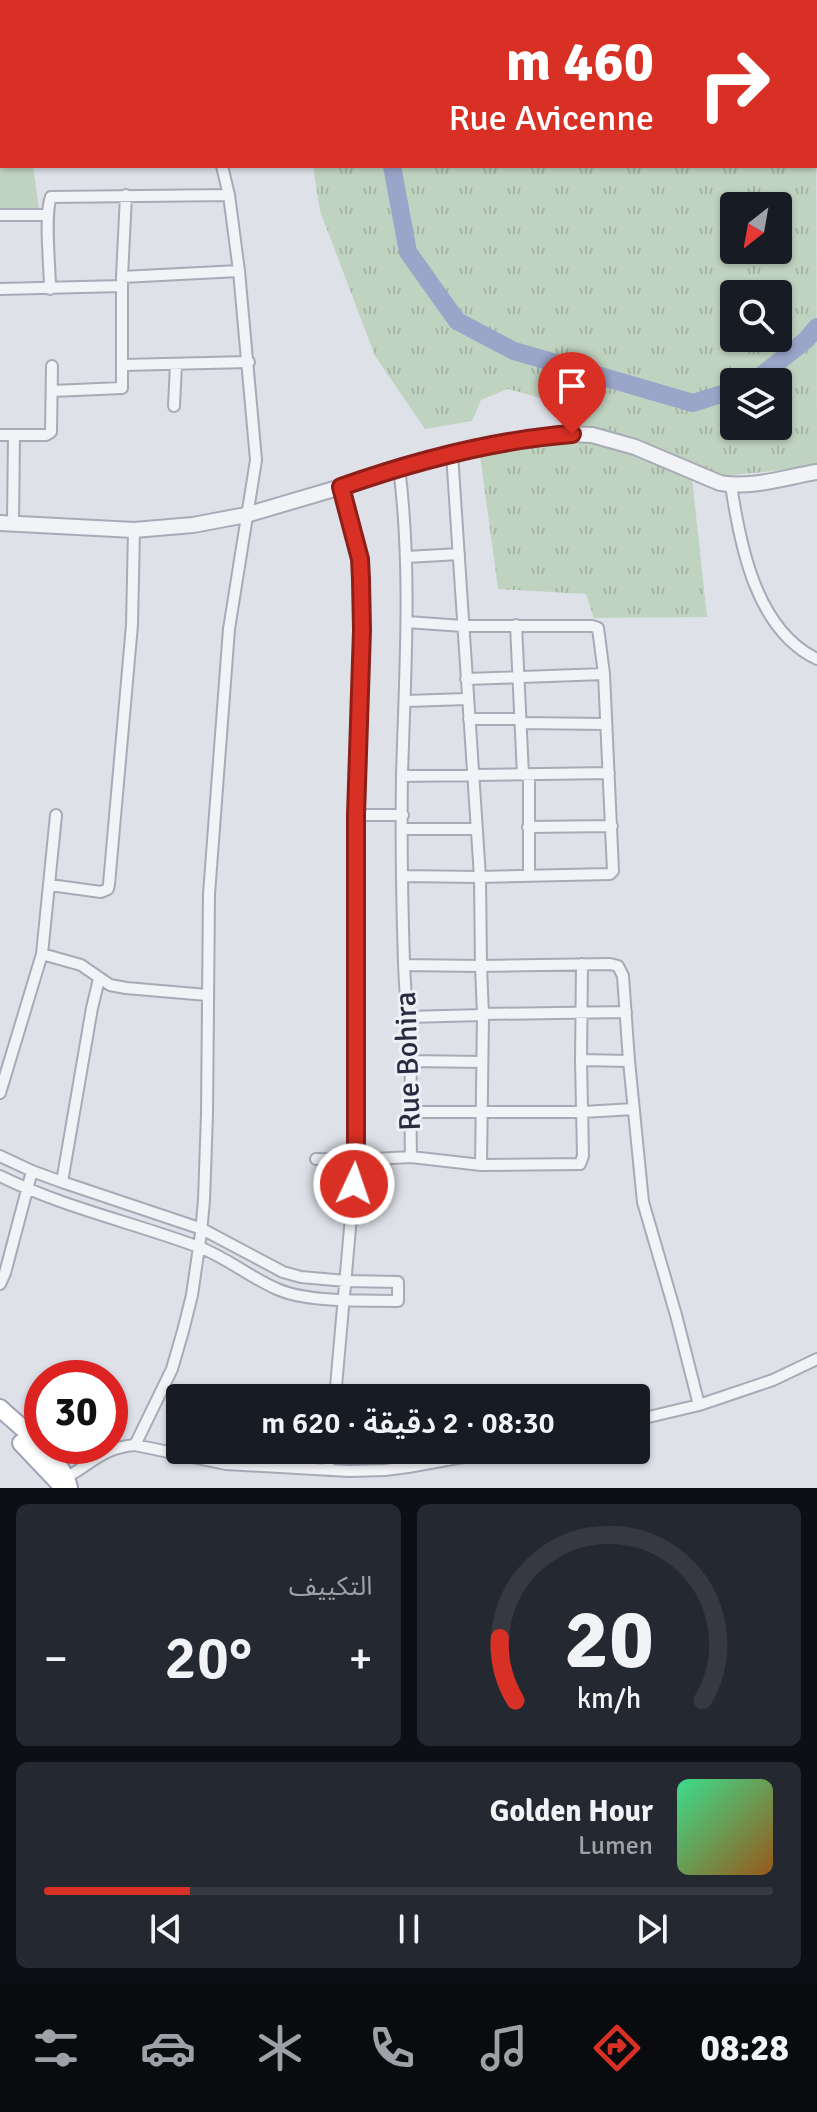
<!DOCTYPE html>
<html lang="ar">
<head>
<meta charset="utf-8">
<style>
  :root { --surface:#171b24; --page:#242831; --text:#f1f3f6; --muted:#9ea1a6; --line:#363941; --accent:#d93025 }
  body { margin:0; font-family:Signika,"Noto Sans Arabic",sans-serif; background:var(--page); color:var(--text); direction:rtl; height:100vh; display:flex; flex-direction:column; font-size:30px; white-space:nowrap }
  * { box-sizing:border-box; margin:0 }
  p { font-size:26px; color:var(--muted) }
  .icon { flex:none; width:44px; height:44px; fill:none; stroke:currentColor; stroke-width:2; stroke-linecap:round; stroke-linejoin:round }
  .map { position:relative; height:1488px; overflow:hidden; direction:ltr }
  .side { display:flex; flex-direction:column; gap:16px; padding:16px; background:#0d0f14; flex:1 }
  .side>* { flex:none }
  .hud { position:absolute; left:0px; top:0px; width:818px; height:168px; box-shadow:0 2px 6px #0004; direction:rtl; background:#d93025; color:#fff; overflow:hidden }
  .needle { width:52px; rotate:211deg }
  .fabs { position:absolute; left:720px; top:192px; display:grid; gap:16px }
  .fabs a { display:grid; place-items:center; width:72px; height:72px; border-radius:8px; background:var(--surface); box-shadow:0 2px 6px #0004; font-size:40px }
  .speed { position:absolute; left:24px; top:1360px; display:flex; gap:16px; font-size:40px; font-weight:700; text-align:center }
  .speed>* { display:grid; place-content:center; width:104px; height:104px; border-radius:50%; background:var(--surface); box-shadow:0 2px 6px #0004; line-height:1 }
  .speed .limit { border:12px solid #d22; background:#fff; color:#111 }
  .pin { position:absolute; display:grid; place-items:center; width:68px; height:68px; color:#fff; margin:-82px -34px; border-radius:50% 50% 50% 0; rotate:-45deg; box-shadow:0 0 8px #0007 }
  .pin .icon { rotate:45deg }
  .me { position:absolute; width:88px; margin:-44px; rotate:3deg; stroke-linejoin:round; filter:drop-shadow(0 0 6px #0008) }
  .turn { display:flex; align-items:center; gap:28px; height:168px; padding:0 32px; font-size:36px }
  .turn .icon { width:104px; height:104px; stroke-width:2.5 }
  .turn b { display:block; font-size:56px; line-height:68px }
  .big { font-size:60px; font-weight:600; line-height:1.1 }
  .side .tile { flex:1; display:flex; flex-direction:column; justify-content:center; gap:12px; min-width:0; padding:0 28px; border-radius:12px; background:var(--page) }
  .side .dial { align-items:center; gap:0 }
  .dial svg { height:208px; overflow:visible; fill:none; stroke:var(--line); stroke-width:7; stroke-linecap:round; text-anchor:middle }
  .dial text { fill:var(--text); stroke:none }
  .song { display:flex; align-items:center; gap:24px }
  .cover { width:96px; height:96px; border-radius:12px; background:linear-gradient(135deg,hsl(150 70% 55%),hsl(30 70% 35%)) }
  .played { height:8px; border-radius:4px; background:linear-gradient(90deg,var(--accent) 20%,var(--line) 20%) }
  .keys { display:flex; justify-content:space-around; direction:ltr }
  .heat { display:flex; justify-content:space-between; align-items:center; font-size:44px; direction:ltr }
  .side .tiles { flex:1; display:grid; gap:16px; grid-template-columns:1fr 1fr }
  .tile:last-child { grid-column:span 2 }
  .trip { position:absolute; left:166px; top:1384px; width:484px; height:80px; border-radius:8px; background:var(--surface); box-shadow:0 2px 6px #0004; font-weight:600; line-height:80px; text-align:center; direction:rtl }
  .menu { display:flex; height:128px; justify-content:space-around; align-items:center; background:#090b0e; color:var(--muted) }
  .menu .icon { width:56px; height:56px }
  .menu .on { color:var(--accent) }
  .menu b { font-size:36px; color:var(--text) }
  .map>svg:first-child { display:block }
</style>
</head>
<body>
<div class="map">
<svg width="817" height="1488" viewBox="0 0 817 1488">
  <defs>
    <pattern id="grass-tufts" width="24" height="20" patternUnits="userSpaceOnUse" patternTransform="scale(2)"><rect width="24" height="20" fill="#c0d3c0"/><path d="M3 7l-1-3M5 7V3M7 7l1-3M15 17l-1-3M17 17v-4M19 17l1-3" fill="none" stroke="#a5b5a6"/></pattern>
  </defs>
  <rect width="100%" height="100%" fill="#dfe1e9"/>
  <path fill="url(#grass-tufts)" fill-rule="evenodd" d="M 288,0 L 495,0 L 500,2 L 288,2 Z
    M 816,72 L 817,465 L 785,470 L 723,476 L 620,435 L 567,421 L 555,402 L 508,389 L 481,400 L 472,421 L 425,429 L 375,356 L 320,211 L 313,166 L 816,166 ZM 734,206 L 778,206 L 778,250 L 734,250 ZM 734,294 L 778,294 L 778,338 L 734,338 ZM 734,382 L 778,382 L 778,426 L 734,426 Z
    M 572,440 L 621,449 L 692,478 L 707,617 L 594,618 L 586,594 L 498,589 L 480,455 L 534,444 Z"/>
  <path fill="#c0d3c0" d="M 0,94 L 2,94 L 2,166 L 33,166 L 39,209 L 0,210 Z"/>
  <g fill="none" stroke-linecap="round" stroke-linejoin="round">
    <path stroke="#9aa5c9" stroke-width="3" d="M 806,340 L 817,340"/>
    <path stroke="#9aa5c9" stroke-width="18" d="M 394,2 L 394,0
      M 392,166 L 408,252 L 457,321 L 514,351 L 693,403 L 734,390
      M 753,382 L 806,340 L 817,327"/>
    <defs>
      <path id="minor" d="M 188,0 L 188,2
        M 779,0 L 779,2
        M 56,2 L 61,0
        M 94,2 L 99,0
        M 0,215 L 48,215
        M 122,277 L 239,271
        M 0,289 L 122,286
        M 50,289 C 50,267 44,214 51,197 L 229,195
        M 123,365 L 249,362
        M 52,391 L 122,388 L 122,277 L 126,195
        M 174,406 L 176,364
        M 0,435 L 46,435 L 51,432 L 52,366
        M 399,467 C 412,570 405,672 402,775 C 401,838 402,901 404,963 C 405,995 409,1028 410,1060 C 412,1092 410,1125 411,1157
        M 731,485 C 740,545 756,630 817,659
        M 13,524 L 14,435
        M 407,557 L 459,554
        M 516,625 L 523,775
        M 466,679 L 604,674
        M 406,701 L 467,699
        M 469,719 L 520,719
        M 521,723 L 605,724
        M 529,775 L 529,875
        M 402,776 L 609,773
        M 356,815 L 403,815
        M 528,827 L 612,826
        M 403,829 L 476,829
        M 403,876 L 480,877 L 610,874 L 613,871 L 604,674 L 598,628 L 592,626 L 463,626 L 407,622
        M 50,885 L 101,892 L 108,889 L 109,884 L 132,625 L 134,530
        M 42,954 L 81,965 L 110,985 L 126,988 L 207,995
        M 404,965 L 481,966 L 480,877 L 452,453
        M 482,1014 L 626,1012
        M 407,1017 L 483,1015
        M 581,1060 L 629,1061
        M 410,1061 L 482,1062
        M 0,1093 L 42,954 L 56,815
        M 410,1112 L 583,1112 L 634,1109
        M 0,1156 L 32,1171 L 62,1182 L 202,1229 L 283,1272 L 301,1277 L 346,1281 L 398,1282 L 398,1301 C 364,1300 308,1303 277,1289 C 249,1277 225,1256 196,1246 C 131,1222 62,1207 0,1176
        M 316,1159 L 356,1160 L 411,1157 L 481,1165 L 580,1164 L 583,1156 L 581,1060 L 582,964
        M 481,1165 L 483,1015 L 481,966 L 610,964 L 618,966 L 623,976 L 629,1061 L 643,1202 L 676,1315 L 699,1405
        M 62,1182 L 92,1008 L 99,979
        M 0,1284 L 5,1273 L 32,1171
        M 335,1398 L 356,1160 L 356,815 L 362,630 L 360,559 L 341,487
        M 636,1420 L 699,1405 L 773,1380 L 817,1359
        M 135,1445 L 172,1369 L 183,1331 L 192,1295 L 201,1233 L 204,1200 L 207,1114 L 209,894 L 229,629 L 256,460 L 239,271 L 229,195 L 222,166
        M 328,1470 L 330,1450
        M 61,1480 C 91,1466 99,1448 135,1445 L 226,1464 L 349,1471 L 385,1470 L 408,1467 L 502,1450"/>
      <path id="tertiary" d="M 0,523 L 134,530 L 193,525 L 246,515 L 341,487 L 399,467 L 452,453 L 532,438 L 572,434 L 592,435 L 635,447 L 720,483 C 751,489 786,477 817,472"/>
      <path id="primary" d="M 0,1408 C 21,1428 64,1460 69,1488
        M 21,1443 L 58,1482"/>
    </defs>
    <use href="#minor" stroke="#a8aab6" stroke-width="14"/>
    <use href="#tertiary" stroke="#a8aab6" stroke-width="18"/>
    <use href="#primary" stroke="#9ea2b5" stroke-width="20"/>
    <use href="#minor" stroke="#f2f3f7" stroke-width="10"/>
    <use href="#tertiary" stroke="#f2f3f7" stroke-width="14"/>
    <use href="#primary" stroke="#fff" stroke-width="16"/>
  </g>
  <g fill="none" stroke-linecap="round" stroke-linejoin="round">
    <defs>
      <path id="route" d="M 354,1184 L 356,1160 L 356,815 L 362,630 L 361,579 L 360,559 L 341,487 C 415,461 493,440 572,434"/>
    </defs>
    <use href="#route" stroke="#8d1f18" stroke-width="20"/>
    <use href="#route" stroke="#d93025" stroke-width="14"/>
  </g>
  <g text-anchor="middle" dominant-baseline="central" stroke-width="6" stroke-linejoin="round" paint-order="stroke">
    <g font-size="30" fill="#282b40" stroke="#eff0f6">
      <text transform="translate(408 1061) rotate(-92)">Rue Bohira</text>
    </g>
  </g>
</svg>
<div class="fabs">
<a><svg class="needle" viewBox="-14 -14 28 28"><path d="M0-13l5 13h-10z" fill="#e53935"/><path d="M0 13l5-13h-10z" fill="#9ea1a6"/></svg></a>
<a><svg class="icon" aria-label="search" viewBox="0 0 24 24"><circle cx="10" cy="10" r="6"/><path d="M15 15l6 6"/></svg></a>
<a><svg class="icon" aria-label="layers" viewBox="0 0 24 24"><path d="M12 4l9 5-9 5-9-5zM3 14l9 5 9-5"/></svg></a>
</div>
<div class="speed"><div class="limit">30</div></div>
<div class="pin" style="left:572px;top:434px;background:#d93025"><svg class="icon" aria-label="arrive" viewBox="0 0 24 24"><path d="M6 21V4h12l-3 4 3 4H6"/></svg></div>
<svg class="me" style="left:354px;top:1184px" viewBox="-20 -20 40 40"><circle r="17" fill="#d93025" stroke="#fff" stroke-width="3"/><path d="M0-11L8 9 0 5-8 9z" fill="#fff"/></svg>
<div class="trip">08:30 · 2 دقيقة · 620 m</div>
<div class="hud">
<div class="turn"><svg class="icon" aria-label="right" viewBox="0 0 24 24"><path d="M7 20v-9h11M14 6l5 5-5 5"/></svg><div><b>460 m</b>Rue Avicenne</div></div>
</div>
</div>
<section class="side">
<div class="tiles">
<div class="tile dial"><svg viewBox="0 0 100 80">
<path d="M14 69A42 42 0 1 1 86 69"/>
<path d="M14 69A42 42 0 0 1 8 45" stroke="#d93025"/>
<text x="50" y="56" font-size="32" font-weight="700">20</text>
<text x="50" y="72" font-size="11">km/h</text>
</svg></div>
<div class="tile"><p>التكييف</p>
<div class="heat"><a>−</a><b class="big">20°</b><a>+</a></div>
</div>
<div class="tile">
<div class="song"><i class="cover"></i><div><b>Golden Hour</b><p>Lumen</p></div></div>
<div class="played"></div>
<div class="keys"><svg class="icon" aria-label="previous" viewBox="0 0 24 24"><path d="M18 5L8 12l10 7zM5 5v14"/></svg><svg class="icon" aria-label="pause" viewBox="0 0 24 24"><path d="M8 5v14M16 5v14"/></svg><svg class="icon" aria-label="next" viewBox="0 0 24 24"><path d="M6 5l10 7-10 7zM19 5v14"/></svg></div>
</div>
</div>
</section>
<nav class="menu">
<b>08:28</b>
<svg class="icon on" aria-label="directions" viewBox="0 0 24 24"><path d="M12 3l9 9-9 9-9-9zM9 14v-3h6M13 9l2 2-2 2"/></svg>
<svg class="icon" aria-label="music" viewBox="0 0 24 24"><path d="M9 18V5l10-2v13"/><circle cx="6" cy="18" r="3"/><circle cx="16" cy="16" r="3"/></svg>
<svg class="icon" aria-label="phone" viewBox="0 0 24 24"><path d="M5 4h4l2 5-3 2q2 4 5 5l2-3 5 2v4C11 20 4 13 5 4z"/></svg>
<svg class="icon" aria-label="climate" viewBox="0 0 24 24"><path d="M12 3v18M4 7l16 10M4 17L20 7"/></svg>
<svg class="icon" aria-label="car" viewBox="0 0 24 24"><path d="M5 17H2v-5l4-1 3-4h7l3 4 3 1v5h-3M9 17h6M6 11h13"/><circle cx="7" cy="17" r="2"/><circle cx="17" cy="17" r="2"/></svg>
<svg class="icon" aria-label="filters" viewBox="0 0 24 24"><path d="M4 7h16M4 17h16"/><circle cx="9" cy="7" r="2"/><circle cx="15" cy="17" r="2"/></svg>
</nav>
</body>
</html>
